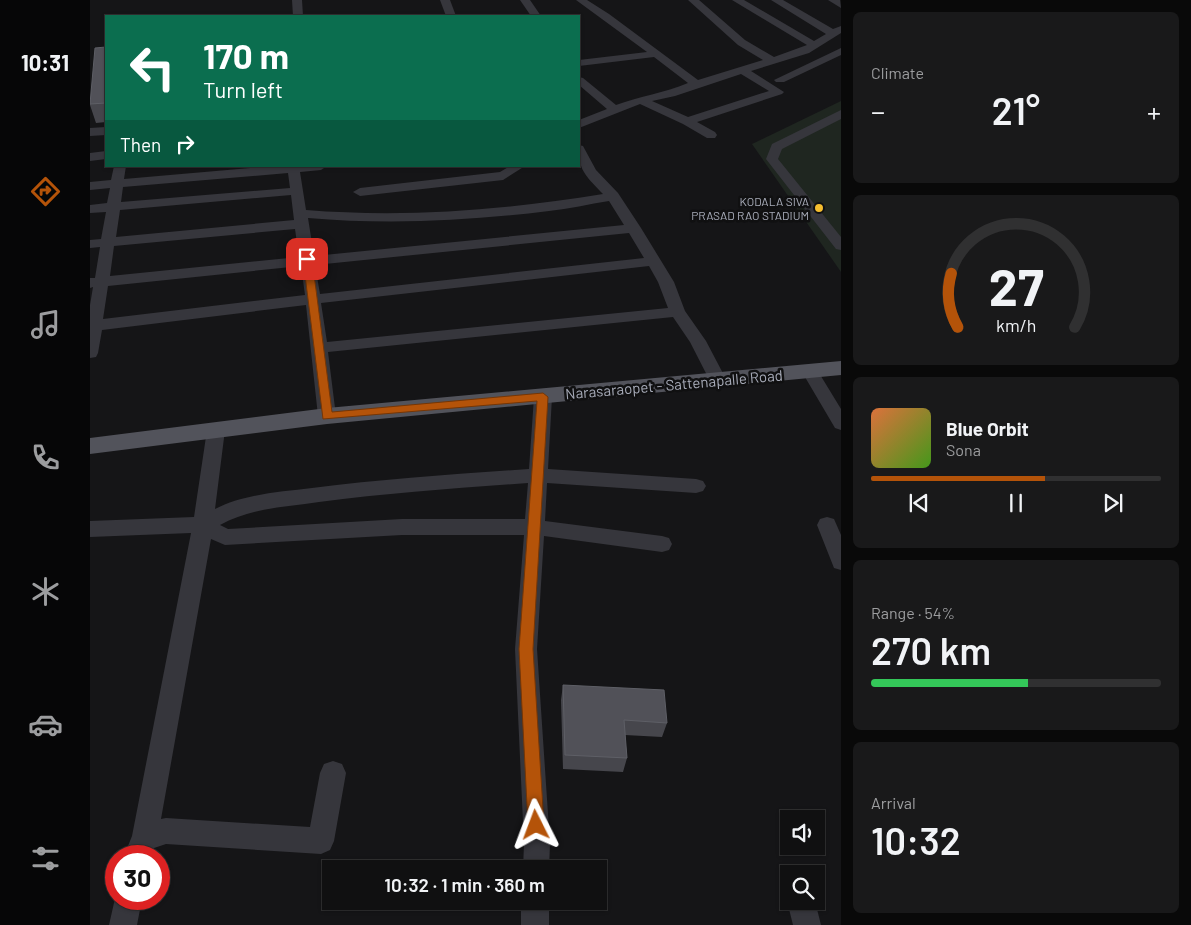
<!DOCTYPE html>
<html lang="en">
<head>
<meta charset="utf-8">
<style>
  :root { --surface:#101011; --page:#19191a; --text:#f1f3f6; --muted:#9c9d9f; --line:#303031; --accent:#b45309 }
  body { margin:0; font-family:Barlow,sans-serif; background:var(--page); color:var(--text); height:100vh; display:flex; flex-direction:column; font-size:19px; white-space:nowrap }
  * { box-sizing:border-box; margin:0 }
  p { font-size:16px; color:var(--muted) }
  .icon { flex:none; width:28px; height:28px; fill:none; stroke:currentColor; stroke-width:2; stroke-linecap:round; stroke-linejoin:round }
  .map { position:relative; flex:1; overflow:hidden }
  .side { display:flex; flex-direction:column; gap:12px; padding:12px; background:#090909; width:350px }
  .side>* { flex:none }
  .top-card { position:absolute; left:15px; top:15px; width:475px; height:152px; border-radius:0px; box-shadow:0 1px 4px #0004,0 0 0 1px var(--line); background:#0b6e4f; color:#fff; overflow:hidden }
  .buttons { position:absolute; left:690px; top:810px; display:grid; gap:10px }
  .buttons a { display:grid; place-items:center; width:45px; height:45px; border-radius:0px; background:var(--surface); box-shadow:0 1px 4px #0004,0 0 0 1px var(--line); font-size:25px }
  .speed { position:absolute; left:15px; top:845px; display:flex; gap:10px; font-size:25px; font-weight:700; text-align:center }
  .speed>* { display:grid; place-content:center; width:65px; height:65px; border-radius:50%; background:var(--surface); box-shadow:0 1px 4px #0004,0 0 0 1px var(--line); line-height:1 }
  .speed .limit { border:8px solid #d22; background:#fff; color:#111 }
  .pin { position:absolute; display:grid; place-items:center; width:42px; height:42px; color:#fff; margin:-21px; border-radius:10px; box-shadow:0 2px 8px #0006 }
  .me { position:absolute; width:55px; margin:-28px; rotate:357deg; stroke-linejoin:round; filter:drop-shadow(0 0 4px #0008) }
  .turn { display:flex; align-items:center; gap:18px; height:105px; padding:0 15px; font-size:22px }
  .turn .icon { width:65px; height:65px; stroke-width:2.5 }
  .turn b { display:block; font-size:35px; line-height:42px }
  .then { display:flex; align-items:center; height:48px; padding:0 15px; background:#0003; gap:10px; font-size:19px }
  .big { font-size:38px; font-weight:600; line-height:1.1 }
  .side .widget { flex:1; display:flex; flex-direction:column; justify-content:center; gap:8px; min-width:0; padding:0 18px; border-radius:8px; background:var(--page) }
  .side .dial { align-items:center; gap:0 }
  .dial svg { height:130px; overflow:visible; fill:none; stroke:var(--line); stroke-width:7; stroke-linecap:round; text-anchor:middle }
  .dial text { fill:var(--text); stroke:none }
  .song { display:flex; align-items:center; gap:15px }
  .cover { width:60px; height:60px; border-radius:8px; background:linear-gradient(135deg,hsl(20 70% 55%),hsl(100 70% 35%)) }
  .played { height:5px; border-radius:2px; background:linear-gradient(90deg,var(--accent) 60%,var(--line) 60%) }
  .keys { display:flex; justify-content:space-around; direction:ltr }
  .heat { display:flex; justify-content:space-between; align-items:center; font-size:28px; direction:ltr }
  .charge { height:8px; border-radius:4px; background:linear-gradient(90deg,#34c759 54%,var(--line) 0) }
  .trip { position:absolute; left:232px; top:860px; width:285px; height:50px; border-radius:0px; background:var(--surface); box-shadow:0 1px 4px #0004,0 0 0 1px var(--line); font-weight:600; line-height:50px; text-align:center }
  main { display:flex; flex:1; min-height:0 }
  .tab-bar { display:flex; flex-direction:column; width:90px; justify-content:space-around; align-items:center; background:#060607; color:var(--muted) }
  .tab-bar .icon { width:35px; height:35px }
  .tab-bar .active { color:var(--accent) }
  .tab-bar b { font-size:22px; color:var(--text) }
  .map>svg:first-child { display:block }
</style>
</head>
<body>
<main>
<nav class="tab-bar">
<b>10:31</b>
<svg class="icon active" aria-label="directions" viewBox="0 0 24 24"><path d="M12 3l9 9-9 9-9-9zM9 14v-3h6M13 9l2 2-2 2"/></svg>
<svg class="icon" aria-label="music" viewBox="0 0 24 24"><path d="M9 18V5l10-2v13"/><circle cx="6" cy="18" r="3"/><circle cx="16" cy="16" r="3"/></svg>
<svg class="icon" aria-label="phone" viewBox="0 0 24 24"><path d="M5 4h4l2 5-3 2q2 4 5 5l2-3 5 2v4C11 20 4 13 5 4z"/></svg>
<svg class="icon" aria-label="climate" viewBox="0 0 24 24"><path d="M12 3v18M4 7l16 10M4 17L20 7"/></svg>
<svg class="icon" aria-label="car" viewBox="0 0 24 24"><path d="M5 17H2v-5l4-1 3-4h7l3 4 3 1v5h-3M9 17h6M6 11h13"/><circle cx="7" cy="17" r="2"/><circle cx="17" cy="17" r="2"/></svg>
<svg class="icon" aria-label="filters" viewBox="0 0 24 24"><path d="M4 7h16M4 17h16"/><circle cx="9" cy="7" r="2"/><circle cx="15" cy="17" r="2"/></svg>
</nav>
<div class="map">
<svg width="751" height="925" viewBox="0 0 751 925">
  <rect width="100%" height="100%" fill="#151517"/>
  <path fill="#1f2620" d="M 751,101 L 751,272 L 662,144 Z"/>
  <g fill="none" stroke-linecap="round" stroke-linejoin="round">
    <path fill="#36363c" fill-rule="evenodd" d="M 202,0 L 212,0 L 213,16 L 203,16 Z
      M 350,0 L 360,0 L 366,16 L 356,16 Z
      M 430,0 L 440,0 L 451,16 L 441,16 Z
      M 486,0 L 497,0 L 519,14 L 608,80 L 673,60 L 648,45 L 598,0 L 609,0 L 655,40 L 684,57 L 717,45 L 642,0 L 654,0 L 724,41 L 736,34 L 681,0 L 693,0 L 743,29 L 751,26 L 751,33 L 719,53 L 661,71 L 694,92 L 692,94 L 607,122 L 625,132 L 627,135 L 625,138 L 617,138 L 593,124 L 550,104 L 489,128 L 489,120 L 517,109 L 489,85 L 489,77 L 493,78 L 526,105 C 550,96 574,93 598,83 L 564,57 L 489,66 L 489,60 L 557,52 ZM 651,74 L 679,91 L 598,117 L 562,101 L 585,96 Z
      M 738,0 L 750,0 L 751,8 Z
      M 751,48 L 751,55 L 694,82 L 686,82 L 684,80 Z
      M 751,110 L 751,119 L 692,149 L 688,159 L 751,237 L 751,250 L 746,249 L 676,159 L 682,144 Z
      M 16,127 L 16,135 L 0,136 L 0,128 Z
      M 489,145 L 493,146 L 506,170 L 528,193 L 551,228 L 584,282 L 595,311 L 616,341 L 637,381 L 634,385 L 628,387 L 622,385 L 600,342 L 583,317 L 238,352 L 246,416 L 243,420 L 237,422 L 231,420 L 228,416 L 216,305 L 12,330 L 8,353 L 6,357 L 0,358 L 0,305 L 3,287 L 0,288 L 0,278 L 5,278 L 10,247 L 0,248 L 0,240 L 11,239 L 16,212 L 0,213 L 0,205 L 17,203 L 20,188 L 0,190 L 0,182 L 21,180 L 24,166 L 36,166 L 34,179 L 184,166 L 237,166 L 231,170 L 210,172 L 216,210 C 316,218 415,210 513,194 C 497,177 487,170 489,145 ZM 198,173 L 200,188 L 31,202 L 33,187 ZM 201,195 L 204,220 L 26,237 L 30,210 ZM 519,201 L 534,225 L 224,256 L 218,218 C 298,225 379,221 459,211 C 479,209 499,204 519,201 ZM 205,229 L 209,257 L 20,276 L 24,246 ZM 539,233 L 554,258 L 230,294 L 225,265 ZM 211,266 L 215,295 L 13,319 L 18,286 ZM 559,266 L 568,282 L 578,308 L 237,342 L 231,303 Z
      M 16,151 L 16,159 L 0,161 L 0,153 Z
      M 420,166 L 435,166 L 413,180 L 270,196 L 263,192 L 270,188 L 410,172 Z
      M 720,366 L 726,368 L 751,409 L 751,430 L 745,428 L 712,372 L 714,368 Z
      M 453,391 L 459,393 L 462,397 L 458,469 L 606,479 L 613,481 L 616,486 L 613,491 L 606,493 L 457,483 L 455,521 L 572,536 L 579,538 L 582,544 L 579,550 L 572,552 L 454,536 L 447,649 L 460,844 L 459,869 L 433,869 L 434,844 L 425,649 L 434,535 L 312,535 L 135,545 L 121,539 L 71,819 L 76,818 L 220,827 L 230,773 L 234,764 L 243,761 L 252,764 L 256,773 L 244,841 L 240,850 L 231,854 L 76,844 L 64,848 L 60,856 L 34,856 L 42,836 L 101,533 L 0,537 L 0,521 L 104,517 L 117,430 L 120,425 L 126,424 L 132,425 L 135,430 L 125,509 C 154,494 189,492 222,488 C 294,479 366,474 439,469 L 444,397 L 447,393 ZM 438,483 L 435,519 L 312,519 L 138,529 L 130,525 C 161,508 195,507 229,502 C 299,493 368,488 438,483 Z
      M 737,517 L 744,519 L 751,535 L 751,570 L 744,568 L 727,525 L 730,519 Z
      M 26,894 L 26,899 L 52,899 L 47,925 L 19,925 Z
      M 699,897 L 699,901 L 725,901 L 731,925 L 703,925 L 697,901 Z
      M 431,901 L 459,901 L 459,925 L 431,925 Z"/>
    <path fill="#52535b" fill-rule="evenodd" d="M 751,361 L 751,375 L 237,424 L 0,454 L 0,438 L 237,408 Z"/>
  </g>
  <path fill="#46464c" d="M 16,47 L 16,122 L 6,123 L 0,105 L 0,101 Z
    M 473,685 L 577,723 L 572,737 L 535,735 L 537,758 L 533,772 L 473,769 L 471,700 Z"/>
  <path fill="#515158" stroke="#5e5f66" d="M 16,47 L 16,103 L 0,104 L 5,48 Z
    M 473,685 L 574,690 L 577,723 L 534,720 L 537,758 L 475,755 Z"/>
  <path fill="#b45309" stroke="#753606" d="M 214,257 L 220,257 L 222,259 L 242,412 L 453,393 L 458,397 L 443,649 L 454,825 L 451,830 L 446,833 L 440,830 L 438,825 L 429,649 L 447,401 L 233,419 L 213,259 Z"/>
  <circle fill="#f4bd2f" stroke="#101011" stroke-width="2" cx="729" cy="208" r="5"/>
  <g text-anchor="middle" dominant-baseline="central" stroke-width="5" stroke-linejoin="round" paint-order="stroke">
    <g font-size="12" fill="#a6aab7" stroke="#101011" text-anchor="end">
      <text x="719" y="201">KODALA SIVA<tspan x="719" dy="14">PRASAD RAO STADIUM</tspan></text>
    </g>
    <g font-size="15" fill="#a6aab7" stroke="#101011">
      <text transform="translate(584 384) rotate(-5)">Narasaraopet - Sattenapalle Road</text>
    </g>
  </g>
</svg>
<div class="buttons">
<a><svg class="icon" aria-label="sound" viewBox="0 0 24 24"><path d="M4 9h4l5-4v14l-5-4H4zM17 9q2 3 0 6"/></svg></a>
<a><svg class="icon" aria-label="search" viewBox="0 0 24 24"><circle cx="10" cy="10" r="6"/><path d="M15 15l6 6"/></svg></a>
</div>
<div class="speed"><div class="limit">30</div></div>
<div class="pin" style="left:217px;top:259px;background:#d93025"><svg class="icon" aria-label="arrive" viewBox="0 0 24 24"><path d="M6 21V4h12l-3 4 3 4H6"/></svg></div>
<svg class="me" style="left:446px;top:825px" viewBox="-20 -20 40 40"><path d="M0-17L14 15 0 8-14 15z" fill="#b45309" stroke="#fff" stroke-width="4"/></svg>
<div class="trip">10:32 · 1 min · 360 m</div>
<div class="top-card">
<div class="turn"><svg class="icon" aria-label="left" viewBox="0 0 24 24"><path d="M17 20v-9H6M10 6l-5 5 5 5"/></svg><div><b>170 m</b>Turn left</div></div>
<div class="then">Then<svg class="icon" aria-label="right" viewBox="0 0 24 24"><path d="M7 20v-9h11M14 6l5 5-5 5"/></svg></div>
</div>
</div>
<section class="side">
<div class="widget"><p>Climate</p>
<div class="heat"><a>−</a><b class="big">21°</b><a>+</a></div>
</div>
<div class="widget dial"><svg viewBox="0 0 100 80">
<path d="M14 69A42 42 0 1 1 86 69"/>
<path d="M14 69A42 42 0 0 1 10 36" stroke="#b45309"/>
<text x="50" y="56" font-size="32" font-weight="700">27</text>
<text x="50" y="72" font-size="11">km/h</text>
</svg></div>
<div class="widget">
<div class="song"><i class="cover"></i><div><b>Blue Orbit</b><p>Sona</p></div></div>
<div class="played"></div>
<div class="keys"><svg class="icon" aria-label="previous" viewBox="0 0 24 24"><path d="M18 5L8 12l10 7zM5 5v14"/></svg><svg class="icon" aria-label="pause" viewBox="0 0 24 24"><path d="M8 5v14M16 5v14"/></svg><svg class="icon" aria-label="next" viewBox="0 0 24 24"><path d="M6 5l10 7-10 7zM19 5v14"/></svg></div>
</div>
<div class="widget"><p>Range · 54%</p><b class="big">270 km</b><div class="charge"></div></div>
<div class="widget"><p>Arrival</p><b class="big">10:32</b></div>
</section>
</main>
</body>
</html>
